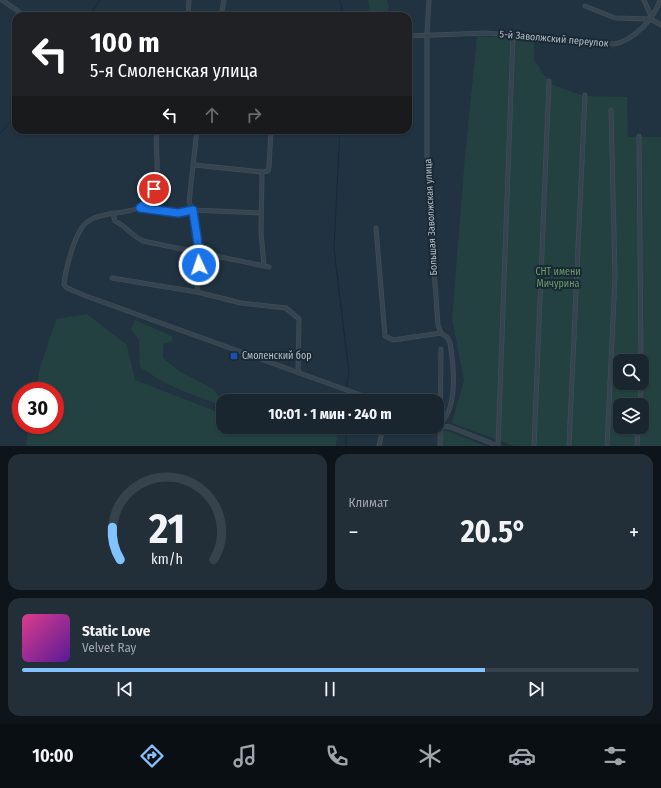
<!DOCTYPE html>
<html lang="ru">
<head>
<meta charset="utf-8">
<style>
  :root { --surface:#192630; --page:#222e38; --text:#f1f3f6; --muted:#9fa5ab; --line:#37434c; --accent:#82c3ff }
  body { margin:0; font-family:"Fira Sans Condensed",sans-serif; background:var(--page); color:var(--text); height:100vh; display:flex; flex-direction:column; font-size:15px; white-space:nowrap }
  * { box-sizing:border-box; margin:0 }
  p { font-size:13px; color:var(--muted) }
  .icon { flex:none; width:22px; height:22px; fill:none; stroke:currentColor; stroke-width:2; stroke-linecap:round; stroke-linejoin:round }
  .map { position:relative; height:446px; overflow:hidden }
  .sheet { display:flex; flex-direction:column; gap:8px; padding:8px; background:#0e151a; flex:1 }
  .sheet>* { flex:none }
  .top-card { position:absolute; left:12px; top:12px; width:400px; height:122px; border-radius:12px; box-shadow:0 1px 3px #0004,0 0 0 1px var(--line); background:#202124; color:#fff; overflow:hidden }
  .controls { position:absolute; left:613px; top:354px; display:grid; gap:8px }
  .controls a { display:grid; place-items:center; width:36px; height:36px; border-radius:8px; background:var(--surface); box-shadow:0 1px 3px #0004,0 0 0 1px var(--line); font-size:20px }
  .speed { position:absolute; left:12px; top:382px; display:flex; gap:8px; font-size:20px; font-weight:700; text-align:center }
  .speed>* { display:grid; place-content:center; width:52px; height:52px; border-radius:50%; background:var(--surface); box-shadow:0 1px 3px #0004,0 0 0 1px var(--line); line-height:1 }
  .speed .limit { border:6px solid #d22; background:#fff; color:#111 }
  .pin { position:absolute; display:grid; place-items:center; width:34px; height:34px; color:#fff; margin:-17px; border:2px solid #fff; border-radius:50%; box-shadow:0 1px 4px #0007 }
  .me { position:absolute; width:44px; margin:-22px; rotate:357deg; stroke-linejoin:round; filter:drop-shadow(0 0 3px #0008) }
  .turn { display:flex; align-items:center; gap:14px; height:84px; padding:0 12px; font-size:18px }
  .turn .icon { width:52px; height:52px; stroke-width:2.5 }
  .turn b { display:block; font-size:28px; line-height:34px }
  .lanes { display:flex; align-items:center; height:38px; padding:0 12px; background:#0003; justify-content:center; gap:20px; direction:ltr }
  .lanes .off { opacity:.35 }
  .big { font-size:30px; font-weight:700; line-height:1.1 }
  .sheet .tile { flex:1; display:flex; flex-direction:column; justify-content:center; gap:6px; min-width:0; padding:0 14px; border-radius:12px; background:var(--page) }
  .sheet .dial { align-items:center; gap:0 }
  .dial svg { height:104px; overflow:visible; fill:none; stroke:var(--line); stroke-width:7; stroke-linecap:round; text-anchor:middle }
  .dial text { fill:var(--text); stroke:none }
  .song { display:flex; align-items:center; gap:12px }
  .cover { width:48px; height:48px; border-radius:6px; background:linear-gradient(135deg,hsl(330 70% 55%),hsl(270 70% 35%)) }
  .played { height:4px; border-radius:2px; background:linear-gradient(90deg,var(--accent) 75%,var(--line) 75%) }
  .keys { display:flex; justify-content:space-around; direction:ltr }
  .heat { display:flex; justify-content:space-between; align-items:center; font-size:22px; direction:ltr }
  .sheet .tiles { flex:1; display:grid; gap:8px; grid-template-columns:1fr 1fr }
  .tile:last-child { grid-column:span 2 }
  .trip { position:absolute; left:216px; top:394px; width:228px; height:40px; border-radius:12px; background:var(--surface); box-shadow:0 1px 3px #0004,0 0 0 1px var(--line); font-weight:700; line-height:40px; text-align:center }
  .menu { display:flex; height:64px; justify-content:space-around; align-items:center; background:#0a0f13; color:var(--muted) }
  .menu .icon { width:28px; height:28px }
  .menu .on { color:var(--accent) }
  .menu b { font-size:18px; color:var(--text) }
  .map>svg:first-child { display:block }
</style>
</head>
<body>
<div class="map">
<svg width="661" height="446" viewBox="0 0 661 446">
  <rect width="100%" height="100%" fill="#213240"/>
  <path fill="#234140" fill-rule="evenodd" d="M 368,0 L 387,0 L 389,8 L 384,16 L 366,16 L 369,8 Z
    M 477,36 L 534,39 L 534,59 L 550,84 L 584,96 L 627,97 L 628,137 L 661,137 L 661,446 L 514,446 L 452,423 L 464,380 L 452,319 L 465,156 ZM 620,361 L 642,361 L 642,383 L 620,383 ZM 620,405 L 642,405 L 642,427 L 620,427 Z
    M 87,314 L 127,345 L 135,380 L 223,414 L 223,427 L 322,427 L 337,436 L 336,446 L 26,446 L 29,425 L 55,425 L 55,391 L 36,391 L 40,368 L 56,319 Z
    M 135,320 L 172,336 L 173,341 L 163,344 L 163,358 L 179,371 L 213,389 L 221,399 L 216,403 C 188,394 163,384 140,367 L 139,340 L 131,329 Z
    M 442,429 L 486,446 L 442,446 Z"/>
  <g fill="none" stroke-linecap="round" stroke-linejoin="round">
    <path stroke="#132b3f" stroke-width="1" d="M 340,0 L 343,16
      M 89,16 L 100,0
      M 340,130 L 334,248 L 349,373 L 346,388
      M 0,134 L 16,115
      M 346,396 L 346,401
      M 346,446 L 346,427"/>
    <defs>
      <path id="minor" d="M 2,0 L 25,16
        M 429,0 L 427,35 L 427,172 L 438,325 L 441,333 L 448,338 L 450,343 C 454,367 459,408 439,425
        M 644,0 L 651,16
        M 585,6 L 615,18 L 648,19
        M 188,16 L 189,0
        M 221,16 L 224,0
        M 649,18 L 661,25
        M 408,36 L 486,33 L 614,44 C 633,41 654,19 660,0
        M 157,130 C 154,151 162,174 152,194 C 139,222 101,205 83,226 C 74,237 65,271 64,285 L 67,288 L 86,296 L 377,401
        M 639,136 L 641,361
        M 194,165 L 262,172
        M 140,208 L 179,213 L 193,210 L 261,213
        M 113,214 L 115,221 C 126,226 132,236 143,241 L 269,267
        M 376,228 L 385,336 L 393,340 L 441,333
        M 264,266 L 261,232 L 262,172 L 268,171 L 269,167 L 271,130
        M 112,278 L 197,292 L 241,303 L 286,308 L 299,319 L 298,373
        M 197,292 L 200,252 L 196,241 L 193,210 L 189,202 L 197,130
        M 640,405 L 641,383
        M 438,425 L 450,427 L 499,446
        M 379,446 L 383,427
        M 440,446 L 441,349
        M 498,446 L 513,34
        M 534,446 L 549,81
        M 569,446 L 585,95
        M 607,446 L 615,277 L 611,110
        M 637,446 L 638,427"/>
    </defs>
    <use href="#minor" stroke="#3f4d58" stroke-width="5"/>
    <use href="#minor" stroke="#364450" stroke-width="3.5"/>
  </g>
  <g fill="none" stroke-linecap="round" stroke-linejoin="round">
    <defs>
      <path id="route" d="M 154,189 L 147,202 L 140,208 L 178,213 L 193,210 C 195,228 200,247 199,265"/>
    </defs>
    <use href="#route" stroke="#114b97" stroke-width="10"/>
    <use href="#route" stroke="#1a73e8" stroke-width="7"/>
  </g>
  <rect fill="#1a4fb4" stroke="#1b2934" stroke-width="1.5" x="230" y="352" width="8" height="8" rx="2"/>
  <g text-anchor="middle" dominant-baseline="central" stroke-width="4" stroke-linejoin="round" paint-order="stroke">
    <g font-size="10" fill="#b1bfcb" stroke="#1b2934">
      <text transform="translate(554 39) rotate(5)">5-й Заволжский переулок</text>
      <text transform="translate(431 217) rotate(-93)">Большая Заволжская улица</text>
    </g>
    <g font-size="10" fill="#669e6b" stroke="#1b2934">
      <text x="558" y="272">СНТ имени<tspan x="558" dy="12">Мичурина</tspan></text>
    </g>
    <g font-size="10" fill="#b1bfcb" stroke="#1b2934" text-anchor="start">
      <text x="242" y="356">Смоленский бор</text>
    </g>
  </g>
</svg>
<div class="controls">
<a><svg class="icon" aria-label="search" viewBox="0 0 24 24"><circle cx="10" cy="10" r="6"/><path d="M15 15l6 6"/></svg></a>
<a><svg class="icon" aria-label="layers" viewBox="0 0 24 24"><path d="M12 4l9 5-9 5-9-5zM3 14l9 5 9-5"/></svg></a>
</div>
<div class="speed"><div class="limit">30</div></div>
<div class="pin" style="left:154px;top:189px;background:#d93025"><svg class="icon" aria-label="arrive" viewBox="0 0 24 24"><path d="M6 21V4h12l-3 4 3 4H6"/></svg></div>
<svg class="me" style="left:199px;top:265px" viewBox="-20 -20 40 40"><circle r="17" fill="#1a73e8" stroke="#fff" stroke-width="3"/><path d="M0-11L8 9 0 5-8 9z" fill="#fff"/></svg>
<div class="trip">10:01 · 1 мин · 240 m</div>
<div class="top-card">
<div class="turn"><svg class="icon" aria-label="left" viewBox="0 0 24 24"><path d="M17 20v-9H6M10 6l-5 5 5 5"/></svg><div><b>100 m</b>5-я Смоленская улица</div></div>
<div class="lanes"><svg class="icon" aria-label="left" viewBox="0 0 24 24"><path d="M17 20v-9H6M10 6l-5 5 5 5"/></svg><svg class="icon off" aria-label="ahead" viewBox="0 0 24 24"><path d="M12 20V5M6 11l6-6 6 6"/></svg><svg class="icon off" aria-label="right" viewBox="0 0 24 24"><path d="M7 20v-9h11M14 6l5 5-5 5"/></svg></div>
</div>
</div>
<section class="sheet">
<div class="tiles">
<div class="tile dial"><svg viewBox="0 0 100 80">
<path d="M14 69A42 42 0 1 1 86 69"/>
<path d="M14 69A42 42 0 0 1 8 44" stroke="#82c3ff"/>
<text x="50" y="56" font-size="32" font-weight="700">21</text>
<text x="50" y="72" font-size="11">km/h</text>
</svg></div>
<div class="tile"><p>Климат</p>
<div class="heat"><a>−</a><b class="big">20.5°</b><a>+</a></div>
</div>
<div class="tile">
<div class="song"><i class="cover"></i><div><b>Static Love</b><p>Velvet Ray</p></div></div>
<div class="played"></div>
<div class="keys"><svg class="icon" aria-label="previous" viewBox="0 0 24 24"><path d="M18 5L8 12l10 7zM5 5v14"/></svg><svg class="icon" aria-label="pause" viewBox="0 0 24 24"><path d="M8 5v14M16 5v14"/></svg><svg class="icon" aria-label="next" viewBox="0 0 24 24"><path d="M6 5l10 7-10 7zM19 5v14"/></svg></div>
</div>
</div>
</section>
<nav class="menu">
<b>10:00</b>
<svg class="icon on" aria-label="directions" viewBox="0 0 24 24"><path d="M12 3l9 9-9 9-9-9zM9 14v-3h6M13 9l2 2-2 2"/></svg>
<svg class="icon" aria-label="music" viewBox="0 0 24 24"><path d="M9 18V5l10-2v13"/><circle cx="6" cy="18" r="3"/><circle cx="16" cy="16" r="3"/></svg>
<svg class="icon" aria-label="phone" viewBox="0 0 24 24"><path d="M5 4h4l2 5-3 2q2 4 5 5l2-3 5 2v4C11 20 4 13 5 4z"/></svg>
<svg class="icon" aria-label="climate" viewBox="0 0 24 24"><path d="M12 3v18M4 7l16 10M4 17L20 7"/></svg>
<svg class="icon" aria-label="car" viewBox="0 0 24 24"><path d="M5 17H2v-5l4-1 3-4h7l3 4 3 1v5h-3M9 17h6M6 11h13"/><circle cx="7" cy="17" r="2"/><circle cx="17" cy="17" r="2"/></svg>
<svg class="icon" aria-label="filters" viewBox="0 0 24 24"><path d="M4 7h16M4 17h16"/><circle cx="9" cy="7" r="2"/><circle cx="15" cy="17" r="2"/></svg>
</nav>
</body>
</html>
